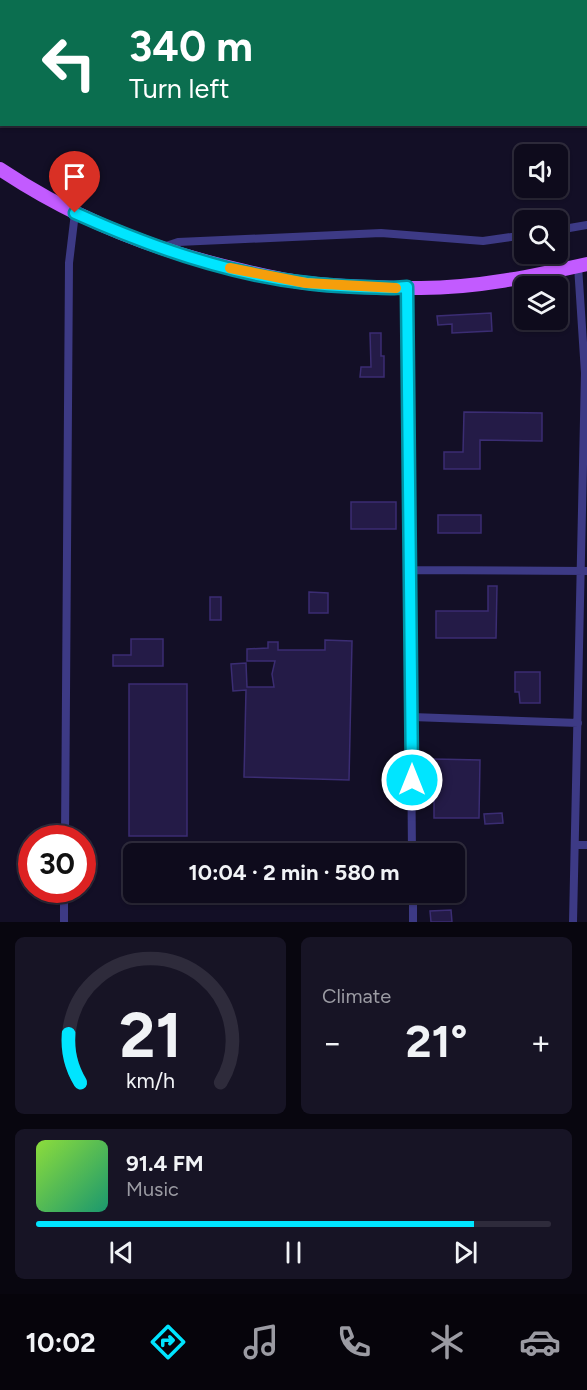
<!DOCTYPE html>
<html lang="en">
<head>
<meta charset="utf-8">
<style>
  :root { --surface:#0e0b1c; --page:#171425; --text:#f1f3f6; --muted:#9b9ba3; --line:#2e2b3b; --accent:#00e5ff }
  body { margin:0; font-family:Figtree,sans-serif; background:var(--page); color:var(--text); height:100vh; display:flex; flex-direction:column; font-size:22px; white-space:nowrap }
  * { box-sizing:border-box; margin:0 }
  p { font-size:20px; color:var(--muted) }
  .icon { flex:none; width:33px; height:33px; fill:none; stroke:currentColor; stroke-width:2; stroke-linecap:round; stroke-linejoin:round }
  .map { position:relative; height:922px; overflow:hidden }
  .drawer { display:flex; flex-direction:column; gap:15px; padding:15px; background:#08060f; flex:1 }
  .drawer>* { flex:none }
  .top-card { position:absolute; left:0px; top:0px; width:588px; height:126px; box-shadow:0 2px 4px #0004,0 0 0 2px var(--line); background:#0b6e4f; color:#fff; overflow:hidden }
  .buttons { position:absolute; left:514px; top:144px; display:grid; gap:12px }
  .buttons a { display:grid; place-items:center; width:54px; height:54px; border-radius:9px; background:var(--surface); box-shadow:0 2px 4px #0004,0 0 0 2px var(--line); font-size:30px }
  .speed { position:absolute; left:18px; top:825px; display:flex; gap:12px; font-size:30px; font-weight:700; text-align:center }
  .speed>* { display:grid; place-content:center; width:78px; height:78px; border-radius:50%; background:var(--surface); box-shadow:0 2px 4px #0004,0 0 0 2px var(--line); line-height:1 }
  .speed .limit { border:9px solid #d22; background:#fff; color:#111 }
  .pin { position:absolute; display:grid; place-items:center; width:51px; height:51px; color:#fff; margin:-62px -26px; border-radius:50% 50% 50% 0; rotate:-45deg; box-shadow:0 0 6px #0007 }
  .pin .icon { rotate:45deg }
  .me { position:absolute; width:66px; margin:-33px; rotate:0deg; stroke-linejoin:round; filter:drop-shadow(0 0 4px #0008) }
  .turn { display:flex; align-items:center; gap:21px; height:126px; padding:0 30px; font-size:27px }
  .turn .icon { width:78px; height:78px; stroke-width:2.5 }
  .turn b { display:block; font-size:42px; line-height:51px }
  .big { font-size:45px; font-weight:700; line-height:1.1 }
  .drawer .tile { flex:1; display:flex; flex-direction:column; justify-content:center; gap:9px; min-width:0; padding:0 21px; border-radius:9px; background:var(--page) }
  .drawer .dial { align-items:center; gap:0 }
  .dial svg { height:156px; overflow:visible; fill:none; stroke:var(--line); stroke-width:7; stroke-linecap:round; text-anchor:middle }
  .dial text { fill:var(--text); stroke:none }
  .song { display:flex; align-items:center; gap:18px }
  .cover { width:72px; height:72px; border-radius:9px; background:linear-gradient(135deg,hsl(90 70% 55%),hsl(160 70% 35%)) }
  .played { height:6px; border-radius:3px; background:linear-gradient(90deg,var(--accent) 85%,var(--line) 85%) }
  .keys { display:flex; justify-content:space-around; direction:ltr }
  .heat { display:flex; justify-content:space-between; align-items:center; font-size:33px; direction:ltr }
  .drawer .tiles { flex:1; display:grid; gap:15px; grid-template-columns:1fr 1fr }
  .tile:last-child { grid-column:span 2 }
  .trip { position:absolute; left:123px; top:843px; width:342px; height:60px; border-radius:9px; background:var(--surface); box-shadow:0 2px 4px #0004,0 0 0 2px var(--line); font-weight:700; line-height:60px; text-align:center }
  .dock { display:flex; height:96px; justify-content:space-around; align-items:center; background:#06040b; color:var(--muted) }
  .dock .icon { width:42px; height:42px }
  .dock .on { color:var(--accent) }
  .dock b { font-size:27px; color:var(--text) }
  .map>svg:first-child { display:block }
</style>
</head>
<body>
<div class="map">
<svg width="587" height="922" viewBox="0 0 587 922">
  <rect width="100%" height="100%" fill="#130f26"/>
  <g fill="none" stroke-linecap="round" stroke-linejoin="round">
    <path stroke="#0c2248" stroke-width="10" d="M 23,2 L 24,0
      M 0,37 L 2,34"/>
  </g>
  <path fill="#241b47" stroke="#3b2d73" stroke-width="1.5" d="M 491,313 L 492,331 L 452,333 L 452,324 L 438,325 L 437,316 Z
    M 370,333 L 381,333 L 381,356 L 384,356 L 384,377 L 360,377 L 361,367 L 371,367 Z
    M 464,412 L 542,413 L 542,441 L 480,440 L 480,469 L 444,469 L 444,452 L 463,452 Z
    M 351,502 L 396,502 L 396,529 L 351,529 Z
    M 438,515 L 481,515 L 481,533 L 438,533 Z
    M 488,586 L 497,586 L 496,638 L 436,638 L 436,611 L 488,611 Z
    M 309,592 L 328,593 L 328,613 L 309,613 Z
    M 210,597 L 221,597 L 221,620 L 210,620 Z
    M 131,639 L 163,639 L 163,666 L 113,666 L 113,655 L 131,655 Z
    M 325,640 L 352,641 L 349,780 L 244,777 L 246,690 L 233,691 L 231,664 L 246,663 L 247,687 L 274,687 L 272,674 L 275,661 L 247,661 L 247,649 L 268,648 L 268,642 L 278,642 L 278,650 L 325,650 Z
    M 515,672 L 540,672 L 540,703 L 520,703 L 519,692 L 515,692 Z
    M 129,684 L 187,684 L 187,836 L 129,836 Z
    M 434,759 L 480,760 L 479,818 L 434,818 Z
    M 502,813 L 503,823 L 485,824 L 484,814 Z
    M 451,910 L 452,922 L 431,922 L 430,911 Z"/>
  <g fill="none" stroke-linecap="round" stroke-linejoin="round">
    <path stroke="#3d3a85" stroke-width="8" d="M 586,84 L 587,84
      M 558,230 L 587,225
      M 163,247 L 178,242 L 381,233 L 483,241 L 525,235
      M 407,287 L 412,854
      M 410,570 L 587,571
      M 412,717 L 578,723
      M 65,838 L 69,263 L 75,213
      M 575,845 L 587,845
      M 413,892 L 413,922
      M 64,922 L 64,890
      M 573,922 L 585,373 L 578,266"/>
    <path stroke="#c25bff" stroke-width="14" d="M 0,169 C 75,219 158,252 245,271 C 266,276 287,281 308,283 C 345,287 383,288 421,288 C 477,288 533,276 587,264"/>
  </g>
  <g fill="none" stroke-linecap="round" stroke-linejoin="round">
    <defs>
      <path id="route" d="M 75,213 C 148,246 226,274 307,283 C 336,287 365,287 394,288 L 407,287 L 412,780"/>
    </defs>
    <use href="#route" stroke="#0095a6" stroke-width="15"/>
    <use href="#route" stroke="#00e5ff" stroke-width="10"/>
    <path stroke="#f59e0b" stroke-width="10" d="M 230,268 L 306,283 L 396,288"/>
  </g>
</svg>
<div class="buttons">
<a><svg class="icon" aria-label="sound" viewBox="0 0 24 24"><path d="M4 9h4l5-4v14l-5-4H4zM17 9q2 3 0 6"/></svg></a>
<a><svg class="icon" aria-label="search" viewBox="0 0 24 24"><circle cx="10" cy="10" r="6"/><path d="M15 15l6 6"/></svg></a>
<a><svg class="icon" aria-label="layers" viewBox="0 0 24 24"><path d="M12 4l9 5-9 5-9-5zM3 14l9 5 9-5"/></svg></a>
</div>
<div class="speed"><div class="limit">30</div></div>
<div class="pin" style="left:75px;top:213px;background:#d93025"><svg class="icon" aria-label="arrive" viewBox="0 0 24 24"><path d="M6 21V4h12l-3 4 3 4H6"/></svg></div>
<svg class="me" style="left:412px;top:780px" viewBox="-20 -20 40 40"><circle r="17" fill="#00e5ff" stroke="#fff" stroke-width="3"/><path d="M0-11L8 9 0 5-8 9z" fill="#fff"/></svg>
<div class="trip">10:04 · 2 min · 580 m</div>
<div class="top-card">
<div class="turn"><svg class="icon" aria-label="left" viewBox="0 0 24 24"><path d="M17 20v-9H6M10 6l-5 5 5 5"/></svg><div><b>340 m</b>Turn left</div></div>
</div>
</div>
<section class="drawer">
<div class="tiles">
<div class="tile dial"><svg viewBox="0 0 100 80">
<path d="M14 69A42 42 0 1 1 86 69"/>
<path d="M14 69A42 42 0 0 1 8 44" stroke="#00e5ff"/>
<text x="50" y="56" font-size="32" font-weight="700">21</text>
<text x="50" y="72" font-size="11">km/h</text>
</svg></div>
<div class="tile"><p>Climate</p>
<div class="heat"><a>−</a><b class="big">21°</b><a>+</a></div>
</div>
<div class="tile">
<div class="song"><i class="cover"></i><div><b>91.4 FM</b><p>Music</p></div></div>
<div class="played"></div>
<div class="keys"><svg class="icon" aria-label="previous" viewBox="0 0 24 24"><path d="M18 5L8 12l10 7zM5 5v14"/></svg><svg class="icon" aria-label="pause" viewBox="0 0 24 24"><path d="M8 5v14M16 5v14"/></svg><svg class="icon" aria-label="next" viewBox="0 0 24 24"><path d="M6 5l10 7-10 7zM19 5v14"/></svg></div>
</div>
</div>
</section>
<nav class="dock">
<b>10:02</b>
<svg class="icon on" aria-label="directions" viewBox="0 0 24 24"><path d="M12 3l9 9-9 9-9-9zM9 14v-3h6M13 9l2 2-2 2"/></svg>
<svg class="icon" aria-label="music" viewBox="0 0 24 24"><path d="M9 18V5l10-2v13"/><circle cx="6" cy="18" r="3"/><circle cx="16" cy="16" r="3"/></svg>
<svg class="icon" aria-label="phone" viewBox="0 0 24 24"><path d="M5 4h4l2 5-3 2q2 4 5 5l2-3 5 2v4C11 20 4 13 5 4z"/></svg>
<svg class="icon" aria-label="climate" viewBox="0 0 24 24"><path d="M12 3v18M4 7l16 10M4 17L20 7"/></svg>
<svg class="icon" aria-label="car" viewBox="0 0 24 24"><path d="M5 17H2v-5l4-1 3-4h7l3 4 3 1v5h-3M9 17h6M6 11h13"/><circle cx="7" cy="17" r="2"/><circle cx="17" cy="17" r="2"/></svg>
</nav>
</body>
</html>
